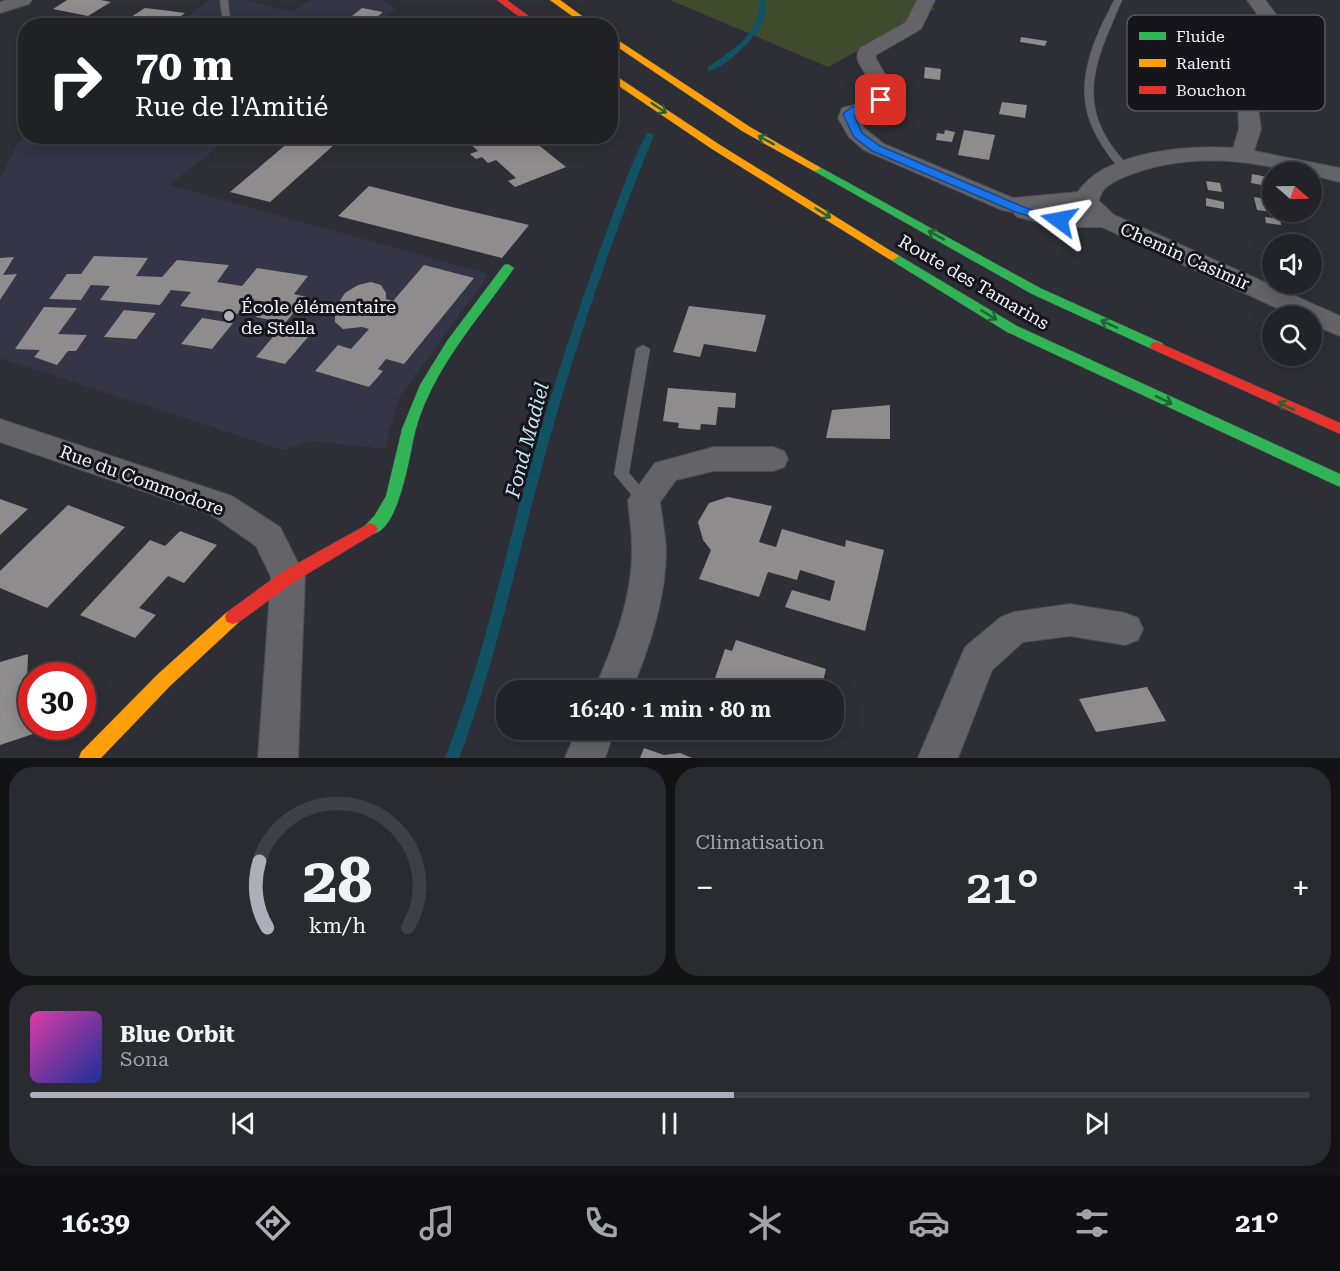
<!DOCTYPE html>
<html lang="fr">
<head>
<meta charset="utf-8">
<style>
  :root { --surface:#222328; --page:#2a2b30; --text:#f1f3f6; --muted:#a2a4a8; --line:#3f4045; --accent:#adaeb7 }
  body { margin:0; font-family:"Roboto Serif",serif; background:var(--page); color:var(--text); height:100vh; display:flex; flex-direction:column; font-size:22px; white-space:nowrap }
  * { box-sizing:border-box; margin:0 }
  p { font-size:20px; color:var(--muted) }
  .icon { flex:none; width:33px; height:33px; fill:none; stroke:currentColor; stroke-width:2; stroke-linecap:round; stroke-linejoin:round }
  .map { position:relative; height:758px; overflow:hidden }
  .details { display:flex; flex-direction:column; gap:9px; padding:9px; background:#131316; flex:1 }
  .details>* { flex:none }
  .guide { position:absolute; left:18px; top:18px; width:600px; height:126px; border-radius:24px; box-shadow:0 3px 15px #0003,0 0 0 2px var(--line); background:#202124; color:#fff; overflow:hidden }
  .needle { width:39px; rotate:110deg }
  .controls { position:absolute; left:1262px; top:162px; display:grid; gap:12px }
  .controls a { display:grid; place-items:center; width:60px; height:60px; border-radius:50%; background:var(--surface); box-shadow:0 3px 15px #0003,0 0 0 2px var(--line); font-size:30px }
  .speed { position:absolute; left:18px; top:662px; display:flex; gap:12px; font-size:30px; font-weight:700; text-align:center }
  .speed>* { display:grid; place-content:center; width:78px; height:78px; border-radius:50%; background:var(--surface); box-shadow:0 3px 15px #0003,0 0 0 2px var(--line); line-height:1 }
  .speed .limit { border:9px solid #d22; background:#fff; color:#111 }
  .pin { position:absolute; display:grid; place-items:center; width:51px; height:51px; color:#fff; margin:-26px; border-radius:12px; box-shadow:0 3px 9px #0006 }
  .me { position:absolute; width:66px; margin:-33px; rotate:283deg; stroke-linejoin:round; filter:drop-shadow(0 0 4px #0008) }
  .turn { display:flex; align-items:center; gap:21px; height:126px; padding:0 18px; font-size:27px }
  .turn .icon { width:78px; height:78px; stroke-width:2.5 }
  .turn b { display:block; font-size:42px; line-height:51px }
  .big { font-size:45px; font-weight:600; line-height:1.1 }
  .details .card { flex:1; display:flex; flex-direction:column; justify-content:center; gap:9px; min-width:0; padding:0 21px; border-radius:24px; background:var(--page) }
  .details .dial { align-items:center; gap:0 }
  .dial svg { height:156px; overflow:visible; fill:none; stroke:var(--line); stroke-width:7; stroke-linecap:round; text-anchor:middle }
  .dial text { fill:var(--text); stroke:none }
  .song { display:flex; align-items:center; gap:18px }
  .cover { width:72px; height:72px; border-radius:9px; background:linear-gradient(135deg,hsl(320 70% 55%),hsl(230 70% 35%)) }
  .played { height:6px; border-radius:3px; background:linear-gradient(90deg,var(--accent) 55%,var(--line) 55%) }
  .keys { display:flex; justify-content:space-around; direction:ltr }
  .heat { display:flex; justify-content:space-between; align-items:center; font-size:33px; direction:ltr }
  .details .tiles { flex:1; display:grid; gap:9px; grid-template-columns:1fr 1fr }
  .card:last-child { grid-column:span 2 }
  .trip { position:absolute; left:496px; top:680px; width:348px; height:60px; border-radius:24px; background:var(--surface); box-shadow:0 3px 15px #0003,0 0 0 2px var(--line); font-weight:600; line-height:60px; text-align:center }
  .tabs { display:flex; height:96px; justify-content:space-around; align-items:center; background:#0e0e10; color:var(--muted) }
  .tabs .icon { width:42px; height:42px }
  .tabs .on { color:var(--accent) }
  .tabs b { font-size:27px; color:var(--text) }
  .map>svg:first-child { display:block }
</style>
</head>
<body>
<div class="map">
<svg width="1340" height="758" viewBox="0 0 1340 758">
  <rect width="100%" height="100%" fill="#2e2f36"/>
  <path fill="#343547" d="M 210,0 L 246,0 L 291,12 L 312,0 L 383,0 L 395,9 L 373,25 L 176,26 Z
    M 27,137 L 230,137 L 169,185 L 489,274 L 400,396 L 384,449 L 310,441 L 283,450 L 0,358 L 0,178 L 18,143 Z"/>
  <path fill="#3e4b2c" d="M 670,0 L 926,0 L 935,9 L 828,67 Z"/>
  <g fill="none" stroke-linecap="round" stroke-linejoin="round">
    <path fill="#125265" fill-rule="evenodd" d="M 759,0 L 765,0 C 766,9 766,16 762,24 C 756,37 722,71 708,71 L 708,67 C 733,49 761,34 759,0 Z
      M 647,133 L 650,133 L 654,135 C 609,244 572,356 541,470 C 515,567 495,664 459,758 L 445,758 C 477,676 497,591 519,506 C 543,419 570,332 601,247 C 615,209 628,169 647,133 Z"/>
  </g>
  <path fill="#8f8c8d" d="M 67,0 L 101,0 L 111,2 L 88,16 L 53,9 Z
    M 145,8 L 170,11 L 185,13 L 171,23 L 131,17 Z
    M 362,8 L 383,12 L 366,26 L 343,23 Z
    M 62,23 L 95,23 L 93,26 L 60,26 Z
    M 1021,37 L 1047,41 L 1045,46 L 1020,42 Z
    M 925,67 L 941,69 L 940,80 L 924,78 Z
    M 1002,102 L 1027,105 L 1025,118 L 999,114 Z
    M 945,130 L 955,132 L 952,142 L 936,140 L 937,133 L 944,134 Z
    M 964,130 L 995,135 L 989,160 L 958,155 Z
    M 296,136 L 344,136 L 270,202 L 230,192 Z
    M 461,136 L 520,136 L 525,141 L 531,139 L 566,167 L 515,187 L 508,181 L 516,178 L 496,160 L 488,163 L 482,157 L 476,159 L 470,154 L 478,151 Z
    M 1252,174 L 1272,178 L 1272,187 L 1251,183 Z
    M 1206,181 L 1220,183 L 1222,192 L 1208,190 Z
    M 369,186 L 452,207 L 529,225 L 502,258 L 338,216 Z
    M 1254,197 L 1272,200 L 1272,212 L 1257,210 Z
    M 1206,198 L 1224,202 L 1224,209 L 1206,206 Z
    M 1265,217 L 1280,219 L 1281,225 L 1266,223 Z
    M 94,256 L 148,258 L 136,276 L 162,277 L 177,260 L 229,265 L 217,282 L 242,286 L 257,268 L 308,276 L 294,294 L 307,297 L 285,323 L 256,317 L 268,302 L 250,300 L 238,314 L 180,306 L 191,292 L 171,290 L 160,305 L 100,300 L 110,286 L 91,285 L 81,300 L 49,299 L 67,274 L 81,274 Z
    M 14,257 L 3,275 L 17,274 L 0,300 L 0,258 Z
    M 424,265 L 474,278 L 404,364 L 386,359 L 378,369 L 383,371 L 369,387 L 315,371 L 338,345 L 351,349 L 369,329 L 362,327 L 343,329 L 335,322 L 335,308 L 345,293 L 358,285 L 371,282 L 381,285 L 386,293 L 386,299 L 393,301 Z
    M 689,306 L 766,315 L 756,352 L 704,344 L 700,357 L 673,352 Z
    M 44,307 L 77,308 L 58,334 L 87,335 L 76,351 L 68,351 L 57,365 L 34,357 L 40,350 L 15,349 Z
    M 124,310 L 156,313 L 136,339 L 104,337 Z
    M 202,318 L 233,323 L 212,349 L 181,344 Z
    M 278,331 L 308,337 L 285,364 L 256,357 Z
    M 668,388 L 736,393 L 735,408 L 718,407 L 716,425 L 701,424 L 700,430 L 678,428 L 679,423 L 663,421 Z
    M 890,405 L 890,439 L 826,438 L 832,410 Z
    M 728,497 L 772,506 L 759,542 L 776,547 L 782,529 L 845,547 L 846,540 L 884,550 L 865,631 L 785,607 L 792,590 L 830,601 L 835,581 L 800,570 L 797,580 L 768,572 L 759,597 L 699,579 L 711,550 L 703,540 L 698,522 L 709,503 Z
    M 0,499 L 28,509 L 0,535 Z
    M 68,505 L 125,527 L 47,608 L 0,588 L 0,571 Z
    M 180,531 L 217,545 L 184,583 L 168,576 L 139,608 L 156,615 L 135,638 L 80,615 L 150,540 L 165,546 Z
    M 736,640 L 826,669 L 821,690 L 718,690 L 712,687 L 725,649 L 732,651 Z
    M 28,654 L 26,705 L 32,703 L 32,726 L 45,726 L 45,730 L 0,745 L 0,662 Z
    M 1147,687 L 1166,721 L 1096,732 L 1079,699 Z
    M 799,729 L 833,729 L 830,740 Z
    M 644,748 L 664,755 L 680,753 L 692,758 L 640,758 Z"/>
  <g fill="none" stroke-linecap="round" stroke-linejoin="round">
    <defs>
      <path id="lane" d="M 220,0 L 228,0 L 230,18 L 216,26 L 204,26 L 222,17 Z
        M 1114,0 L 1122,0 C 1103,47 1077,90 1108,140 C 1114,150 1123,159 1130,169 L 1125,172 L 1121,171 C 1084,127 1074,94 1096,38 C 1101,25 1108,13 1114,0 Z
        M 643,345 L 650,349 L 629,473 L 652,500 L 649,504 L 644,506 L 639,504 L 614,474 L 636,349 Z"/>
      <path id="street" d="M 6,0 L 32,0 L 29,4 L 0,13 L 0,2 Z
        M 917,0 L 935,0 L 921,29 L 876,55 L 876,59 L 889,81 L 892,103 L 882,112 L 859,117 L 864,128 L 884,144 L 1013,198 L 1078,192 C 1105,151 1189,145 1233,148 L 1239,129 L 1238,107 L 1225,42 L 1231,32 L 1263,28 L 1260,18 L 1247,0 L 1265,0 L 1278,17 L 1282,27 L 1276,37 L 1243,42 L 1258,107 L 1261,129 L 1254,151 L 1340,168 L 1340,182 L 1311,175 L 1311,172 C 1294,172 1278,168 1261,165 C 1215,157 1168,159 1124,177 C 1113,182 1100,188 1099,201 L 1114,215 L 1340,316 L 1340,336 L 1311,324 L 1311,316 L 1294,316 L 1102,227 L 1059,227 L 1017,217 L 1013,212 L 1002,210 L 864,150 L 849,137 L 838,118 L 842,108 L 871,101 C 871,94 871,86 869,80 C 864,68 852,61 860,48 L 906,22 ZM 1078,206 L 1083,213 L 1059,213 L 1043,209 Z
        M 0,419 L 232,496 L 280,527 L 305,577 L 298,758 L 258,758 L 271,577 L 256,546 L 210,514 L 0,442 Z
        M 714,447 L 773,447 L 784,451 L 788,459 L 784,467 L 773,471 L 714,471 L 676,480 L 660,502 C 662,518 665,533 666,549 C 666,598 650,645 632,690 L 594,690 C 614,645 633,596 632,547 C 632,531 629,515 628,500 L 655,463 Z
        M 1070,604 L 1125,613 L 1138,618 L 1143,629 L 1138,640 L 1125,645 L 1070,636 L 1023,642 L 992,670 L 958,758 L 918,758 L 965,647 L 1001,617 L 1014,612 Z
        M 577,729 L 615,729 L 605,758 L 565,758 Z"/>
      <path id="fast" d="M 816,165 L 1040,288 L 1162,343 L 1164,346 L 1162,349 L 1152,349 L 1032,294 L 812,170 L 811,168 Z
        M 893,252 L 1017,326 L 1340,474 L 1340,487 L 1007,332 L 889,259 L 887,256 Z
        M 508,264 L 514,268 C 478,320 432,369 415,432 C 410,451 398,545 365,533 L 362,529 L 375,515 L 386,496 L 402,429 L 420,385 L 447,341 L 504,265 Z"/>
      <path id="slow" d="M 550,0 L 560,0 L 596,26 L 586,26 Z
        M 610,35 L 750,127 L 821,168 L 816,171 L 812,170 L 742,131 L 610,42 Z
        M 610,72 L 720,145 L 899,256 L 893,260 L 889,259 L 712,149 L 610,80 Z
        M 233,610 L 239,612 L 241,617 L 239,622 L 170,686 L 101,758 L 79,758 L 81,752 L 158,674 L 227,612 Z"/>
      <path id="jam" d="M 497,0 L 507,0 L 542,26 L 532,26 Z
        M 1157,342 L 1340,423 L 1340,434 L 1152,349 L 1150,346 L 1152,343 Z
        M 370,523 L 375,525 L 378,529 L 375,533 L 294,582 L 239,622 L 233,624 L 227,622 L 225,617 L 227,612 L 282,572 Z"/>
    </defs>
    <use href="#lane" stroke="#4c4c52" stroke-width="1"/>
    <use href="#street" stroke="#4c4c52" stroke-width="2"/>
    <use href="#fast" stroke="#4c4c52" stroke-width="1"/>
    <use href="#slow" stroke="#4c4c52" stroke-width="1"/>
    <use href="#jam" stroke="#4c4c52" stroke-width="1"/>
    <use href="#lane" fill="#636368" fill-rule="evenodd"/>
    <use href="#street" fill="#636368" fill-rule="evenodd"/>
    <use href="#fast" fill="#30b455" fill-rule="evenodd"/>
    <use href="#slow" fill="#ff9f0a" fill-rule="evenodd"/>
    <use href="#jam" fill="#e5322d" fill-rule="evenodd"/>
  </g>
  <defs><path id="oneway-shaft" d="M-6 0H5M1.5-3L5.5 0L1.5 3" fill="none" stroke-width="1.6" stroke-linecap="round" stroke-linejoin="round" transform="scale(1.5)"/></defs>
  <g stroke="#226438">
    <use href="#oneway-shaft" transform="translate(659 108) rotate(34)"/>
    <use href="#oneway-shaft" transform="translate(766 140) rotate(-151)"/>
    <use href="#oneway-shaft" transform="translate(823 213) rotate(32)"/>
    <use href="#oneway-shaft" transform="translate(936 235) rotate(-151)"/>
    <use href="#oneway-shaft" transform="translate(989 315) rotate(32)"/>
    <use href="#oneway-shaft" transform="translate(1109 324) rotate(-155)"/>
    <use href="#oneway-shaft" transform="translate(1164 400) rotate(25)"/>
    <use href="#oneway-shaft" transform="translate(1286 406) rotate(-155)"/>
  </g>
  <path fill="#1a73e8" stroke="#114b97" stroke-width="1.5" d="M 881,97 L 886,100 L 884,108 C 874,113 862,109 854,115 L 862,133 L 880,146 L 1026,208 L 1063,218 L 1065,220 L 1059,224 L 1018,213 L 872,151 L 854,137 L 843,114 L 852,107 L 873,105 L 878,98 Z"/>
  <circle fill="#adaeb7" stroke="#15151b" stroke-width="2" cx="229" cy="316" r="6"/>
  <g text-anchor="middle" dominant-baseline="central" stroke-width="6" stroke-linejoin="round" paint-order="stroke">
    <g font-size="18" fill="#f2f3fc" stroke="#15151b">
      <text transform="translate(1185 256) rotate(24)">Chemin Casimir</text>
      <text transform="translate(974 282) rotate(30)">Route des Tamarins</text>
      <text transform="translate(142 480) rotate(20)">Rue du Commodore</text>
    </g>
    <g font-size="18" fill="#f2f3fc" stroke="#15151b" text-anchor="start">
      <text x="241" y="306">École élémentaire<tspan x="241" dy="21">de Stella</tspan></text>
    </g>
    <g font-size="20" font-style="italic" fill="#c5e8f5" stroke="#15151b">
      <text transform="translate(527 440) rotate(-75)">Fond Madiel</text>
    </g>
  </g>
  <rect x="1127" y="15" width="198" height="96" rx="9" fill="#15151b" stroke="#57585e" stroke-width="1.5"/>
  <rect x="1139" y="32" width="27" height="8" fill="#30b455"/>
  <rect x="1139" y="59" width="27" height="8" fill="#ff9f0a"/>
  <rect x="1139" y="86" width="27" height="8" fill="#e5322d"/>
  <g font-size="16" fill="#f2f3fc">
    <text x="1176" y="42">Fluide</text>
    <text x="1176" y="69">Ralenti</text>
    <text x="1176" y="96">Bouchon</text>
  </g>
</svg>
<div class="controls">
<a><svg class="needle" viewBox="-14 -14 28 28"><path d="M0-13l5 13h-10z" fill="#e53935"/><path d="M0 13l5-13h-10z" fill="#a2a4a8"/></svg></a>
<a><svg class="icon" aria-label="sound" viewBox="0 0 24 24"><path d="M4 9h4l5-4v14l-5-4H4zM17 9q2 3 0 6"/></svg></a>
<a><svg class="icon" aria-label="search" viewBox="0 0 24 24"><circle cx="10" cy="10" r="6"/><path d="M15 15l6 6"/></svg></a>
</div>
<div class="speed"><div class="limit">30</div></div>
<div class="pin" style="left:881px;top:100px;background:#d93025"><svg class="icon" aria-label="arrive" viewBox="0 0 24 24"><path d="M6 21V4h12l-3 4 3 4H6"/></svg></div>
<svg class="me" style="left:1059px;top:220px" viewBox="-20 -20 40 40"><path d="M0-17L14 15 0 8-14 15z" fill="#1a73e8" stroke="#fff" stroke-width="4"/></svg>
<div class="trip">16:40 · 1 min · 80 m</div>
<div class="guide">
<div class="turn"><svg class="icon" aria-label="right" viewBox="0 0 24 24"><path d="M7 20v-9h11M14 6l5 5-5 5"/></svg><div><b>70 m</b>Rue de l'Amitié</div></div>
</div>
</div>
<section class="details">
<div class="tiles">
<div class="card dial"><svg viewBox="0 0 100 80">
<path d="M14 69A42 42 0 1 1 86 69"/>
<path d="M14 69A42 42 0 0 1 10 35" stroke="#adaeb7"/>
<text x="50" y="56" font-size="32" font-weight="700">28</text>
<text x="50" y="72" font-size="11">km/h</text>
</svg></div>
<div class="card"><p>Climatisation</p>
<div class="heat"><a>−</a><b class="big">21°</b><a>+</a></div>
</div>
<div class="card">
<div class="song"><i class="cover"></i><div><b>Blue Orbit</b><p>Sona</p></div></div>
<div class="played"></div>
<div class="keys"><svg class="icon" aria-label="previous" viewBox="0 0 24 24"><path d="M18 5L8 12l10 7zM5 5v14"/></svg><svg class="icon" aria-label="pause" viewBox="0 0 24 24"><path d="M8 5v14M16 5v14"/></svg><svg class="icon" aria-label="next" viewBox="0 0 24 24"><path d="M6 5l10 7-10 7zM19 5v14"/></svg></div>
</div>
</div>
</section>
<nav class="tabs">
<b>16:39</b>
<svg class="icon on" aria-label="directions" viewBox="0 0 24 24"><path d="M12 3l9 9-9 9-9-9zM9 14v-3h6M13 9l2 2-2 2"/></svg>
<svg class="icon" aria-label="music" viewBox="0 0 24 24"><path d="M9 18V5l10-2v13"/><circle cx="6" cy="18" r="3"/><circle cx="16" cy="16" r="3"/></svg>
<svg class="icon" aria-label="phone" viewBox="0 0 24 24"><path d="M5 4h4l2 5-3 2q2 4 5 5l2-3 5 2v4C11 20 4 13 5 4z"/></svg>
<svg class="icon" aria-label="climate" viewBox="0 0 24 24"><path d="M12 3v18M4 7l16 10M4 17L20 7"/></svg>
<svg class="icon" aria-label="car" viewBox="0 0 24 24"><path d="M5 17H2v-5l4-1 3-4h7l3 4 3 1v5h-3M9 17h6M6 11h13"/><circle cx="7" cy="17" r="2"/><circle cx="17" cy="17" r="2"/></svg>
<svg class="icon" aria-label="filters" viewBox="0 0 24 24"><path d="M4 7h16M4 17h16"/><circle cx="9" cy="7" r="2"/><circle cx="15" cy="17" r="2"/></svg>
<b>21°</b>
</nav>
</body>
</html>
